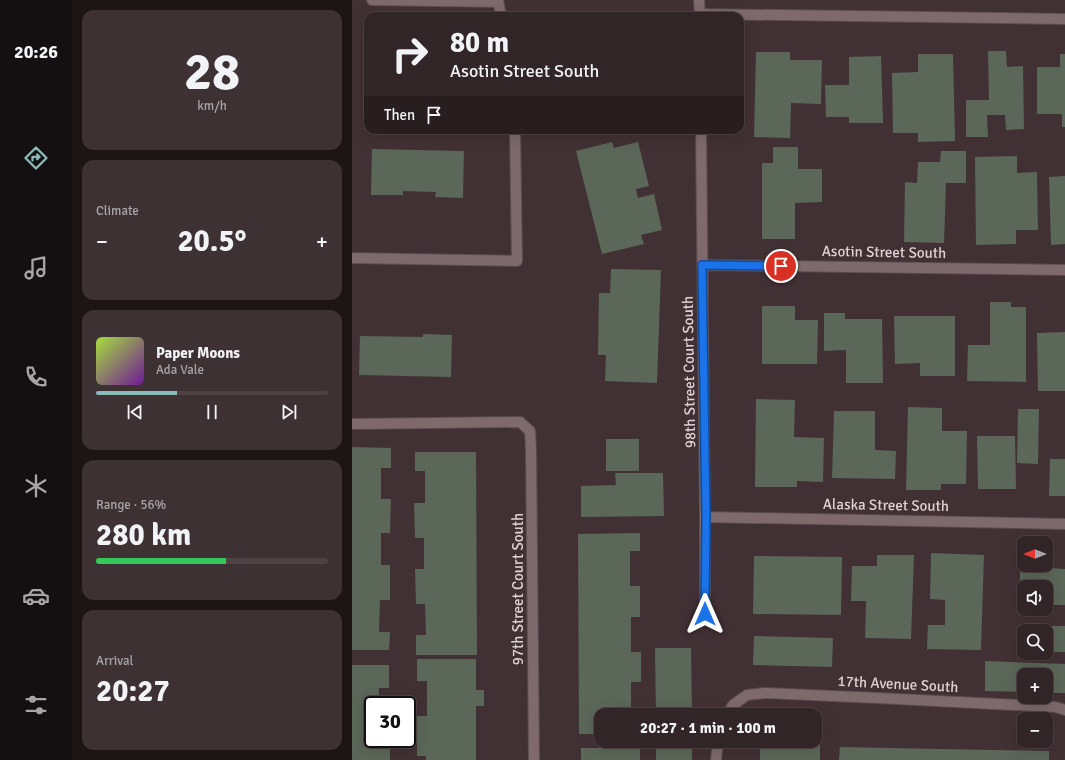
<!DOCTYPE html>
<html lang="en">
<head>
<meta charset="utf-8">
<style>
  :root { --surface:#322527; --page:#3d3133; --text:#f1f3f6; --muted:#a8a5a7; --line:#4d4244; --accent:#8bbbb9 }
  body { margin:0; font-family:Signika,sans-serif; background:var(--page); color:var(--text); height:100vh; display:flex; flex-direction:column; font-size:15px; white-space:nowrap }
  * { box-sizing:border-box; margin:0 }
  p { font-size:13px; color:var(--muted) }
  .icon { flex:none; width:22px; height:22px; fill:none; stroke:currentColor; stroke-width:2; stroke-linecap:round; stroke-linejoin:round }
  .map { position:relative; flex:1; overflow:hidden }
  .details { display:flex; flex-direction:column; gap:10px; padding:10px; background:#1c1415; width:280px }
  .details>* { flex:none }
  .hud { position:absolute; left:12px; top:12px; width:380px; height:122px; border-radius:12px; box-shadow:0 4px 16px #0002,0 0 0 1px var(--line); background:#322527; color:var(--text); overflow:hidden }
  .needle { width:26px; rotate:270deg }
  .buttons { position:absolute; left:665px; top:536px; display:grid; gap:8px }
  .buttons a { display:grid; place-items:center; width:36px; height:36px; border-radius:8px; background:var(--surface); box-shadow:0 4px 16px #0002,0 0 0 1px var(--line); font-size:20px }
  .speed { position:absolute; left:12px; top:696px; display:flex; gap:8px; font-size:20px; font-weight:700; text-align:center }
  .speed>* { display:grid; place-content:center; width:52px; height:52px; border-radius:50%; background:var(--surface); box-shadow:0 4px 16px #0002,0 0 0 1px var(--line); line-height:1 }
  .speed .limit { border:2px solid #111; border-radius:6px; background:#fff; color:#111 }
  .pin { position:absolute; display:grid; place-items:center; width:34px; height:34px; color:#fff; margin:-17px; border:2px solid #fff; border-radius:50%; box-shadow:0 1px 4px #0007 }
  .me { position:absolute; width:44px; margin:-22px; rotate:0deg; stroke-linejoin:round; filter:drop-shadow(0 0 3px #0008) }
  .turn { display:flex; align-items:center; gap:14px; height:84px; padding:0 20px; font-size:18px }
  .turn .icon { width:52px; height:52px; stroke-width:2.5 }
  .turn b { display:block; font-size:28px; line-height:34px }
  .then { display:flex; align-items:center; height:38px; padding:0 20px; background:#0003; gap:8px; font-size:15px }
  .big { font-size:30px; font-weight:700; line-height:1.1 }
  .details .widget { flex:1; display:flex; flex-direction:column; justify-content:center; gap:6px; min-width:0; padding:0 14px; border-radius:12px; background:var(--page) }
  .details .dial { align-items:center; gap:0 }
  .dial b { font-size:52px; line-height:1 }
  .song { display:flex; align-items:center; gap:12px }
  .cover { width:48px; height:48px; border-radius:6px; background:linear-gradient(135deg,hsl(80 70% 55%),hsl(280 70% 35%)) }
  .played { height:4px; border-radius:2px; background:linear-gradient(90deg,var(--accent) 35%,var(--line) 35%) }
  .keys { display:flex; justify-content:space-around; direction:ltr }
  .heat { display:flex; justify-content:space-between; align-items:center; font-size:22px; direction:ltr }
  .charge { height:6px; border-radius:3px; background:linear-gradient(90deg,#34c759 56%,var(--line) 0) }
  .trip { position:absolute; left:242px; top:708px; width:228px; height:40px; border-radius:12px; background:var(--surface); box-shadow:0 4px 16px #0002,0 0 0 1px var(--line); font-weight:700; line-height:40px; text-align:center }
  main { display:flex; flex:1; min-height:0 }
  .dock { display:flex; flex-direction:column; width:72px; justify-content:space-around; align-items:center; background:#140f10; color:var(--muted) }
  .dock .icon { width:28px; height:28px }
  .dock .selected { color:var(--accent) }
  .dock b { font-size:18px; color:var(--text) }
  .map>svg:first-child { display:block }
</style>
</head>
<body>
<main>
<nav class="dock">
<b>20:26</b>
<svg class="icon selected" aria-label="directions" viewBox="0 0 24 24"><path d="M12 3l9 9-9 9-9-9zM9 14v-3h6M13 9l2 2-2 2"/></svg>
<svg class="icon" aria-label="music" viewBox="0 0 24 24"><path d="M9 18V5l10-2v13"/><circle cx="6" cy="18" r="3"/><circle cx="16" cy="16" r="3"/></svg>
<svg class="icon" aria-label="phone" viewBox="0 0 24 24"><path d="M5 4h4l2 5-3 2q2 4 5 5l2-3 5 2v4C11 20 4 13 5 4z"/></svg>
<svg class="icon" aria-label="climate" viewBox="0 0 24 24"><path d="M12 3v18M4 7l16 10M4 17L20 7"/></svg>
<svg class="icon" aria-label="car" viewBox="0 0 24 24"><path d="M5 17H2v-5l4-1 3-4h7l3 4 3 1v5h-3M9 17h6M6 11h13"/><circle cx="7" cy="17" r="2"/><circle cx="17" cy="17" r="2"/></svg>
<svg class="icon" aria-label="filters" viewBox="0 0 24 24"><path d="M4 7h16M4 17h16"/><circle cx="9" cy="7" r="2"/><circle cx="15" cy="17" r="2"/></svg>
</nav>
<section class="details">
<div class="widget dial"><b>28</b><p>km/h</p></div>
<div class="widget"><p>Climate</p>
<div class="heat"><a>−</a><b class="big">20.5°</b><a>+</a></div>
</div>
<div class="widget">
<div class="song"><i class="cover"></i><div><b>Paper Moons</b><p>Ada Vale</p></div></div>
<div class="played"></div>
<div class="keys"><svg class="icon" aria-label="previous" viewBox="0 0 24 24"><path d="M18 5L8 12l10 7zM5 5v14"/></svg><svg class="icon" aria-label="pause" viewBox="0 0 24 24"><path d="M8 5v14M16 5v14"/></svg><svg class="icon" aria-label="next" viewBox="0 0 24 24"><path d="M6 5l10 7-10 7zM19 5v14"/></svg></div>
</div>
<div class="widget"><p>Range · 56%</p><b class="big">280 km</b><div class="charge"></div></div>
<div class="widget"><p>Arrival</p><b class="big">20:27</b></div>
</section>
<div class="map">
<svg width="713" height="760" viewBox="0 0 713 760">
  <rect width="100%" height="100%" fill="#423134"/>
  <path fill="#5b6759" d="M 636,51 L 654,51 L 655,67 L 671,66 L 672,129 L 654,130 L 653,115 L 635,115 L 636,137 L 614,137 L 614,100 L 637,100 Z
    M 404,52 L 438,52 L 438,60 L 470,60 L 469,104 L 439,103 L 438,138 L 402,137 Z
    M 566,54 L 601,54 L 603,141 L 566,142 L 566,133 L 541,133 L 540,73 L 566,72 Z
    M 708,54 L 713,54 L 713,127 L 710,127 L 710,114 L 685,114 L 685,67 L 708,67 Z
    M 529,56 L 531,123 L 497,123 L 497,117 L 474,117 L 473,85 L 497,85 L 497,57 Z
    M 12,60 L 16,60 L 16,101 L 11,101 Z
    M 260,142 L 262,148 L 286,142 L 297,186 L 284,189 L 286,198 L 302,194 L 310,230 L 289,235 L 292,244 L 250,254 L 224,151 Z
    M 421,147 L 446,147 L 446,169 L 470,169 L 470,202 L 443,203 L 443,239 L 410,239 L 410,163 L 421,163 Z
    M 20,149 L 112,151 L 111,198 L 83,197 L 84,192 L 51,191 L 51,195 L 19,195 Z
    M 589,151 L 614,151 L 614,183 L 594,183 L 592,243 L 552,242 L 553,182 L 565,183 L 566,162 L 588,162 Z
    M 665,156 L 665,173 L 685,172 L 686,230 L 664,230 L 664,244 L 624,245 L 623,157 Z
    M 713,176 L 713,244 L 699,245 L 697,177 Z
    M 259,269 L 309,270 L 305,383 L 253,381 L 254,355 L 246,355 L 247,293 L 258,293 Z
    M 638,302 L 659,302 L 659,307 L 674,307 L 674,382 L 615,381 L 616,345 L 638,345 Z
    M 410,306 L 443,306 L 443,320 L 466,320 L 465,364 L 410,364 Z
    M 472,313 L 493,313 L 493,319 L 530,319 L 531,383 L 494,383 L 494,350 L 472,351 Z
    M 542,316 L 603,316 L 603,376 L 568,376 L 568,363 L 543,364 Z
    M 713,332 L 713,391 L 686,391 L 685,333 Z
    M 71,334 L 100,335 L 99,377 L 7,375 L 8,336 L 71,337 Z
    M 404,399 L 443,400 L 442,437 L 472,438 L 471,482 L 445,481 L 445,487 L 403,487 Z
    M 556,407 L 590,408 L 590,431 L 615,431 L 614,484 L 589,484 L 589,490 L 554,490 Z
    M 666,409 L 687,409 L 686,464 L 665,463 Z
    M 482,411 L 523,411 L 523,450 L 544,451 L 543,479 L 480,478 Z
    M 625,436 L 663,436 L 664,489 L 626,489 Z
    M 254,439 L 287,439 L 287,471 L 254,471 Z
    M 0,447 L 39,448 L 39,468 L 29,468 L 29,499 L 39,499 L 38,533 L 29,533 L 29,565 L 38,565 L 38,600 L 28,600 L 27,632 L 38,632 L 37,650 L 0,650 Z
    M 63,452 L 124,452 L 125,655 L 64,655 L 64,635 L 74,635 L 73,604 L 64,604 L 63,569 L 72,569 L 72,538 L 63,538 L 62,503 L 73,503 L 73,471 L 63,471 Z
    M 698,459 L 713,459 L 713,496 L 697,496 Z
    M 263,473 L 311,473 L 312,516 L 229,517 L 229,486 L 264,485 Z
    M 288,533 L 288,551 L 278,551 L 278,586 L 288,586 L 288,617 L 279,617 L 279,652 L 289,652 L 289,682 L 279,682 L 279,715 L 249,715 L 249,734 L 227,734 L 226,534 Z
    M 579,553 L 632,555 L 629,650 L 575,649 L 576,625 L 593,625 L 593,600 L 578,599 Z
    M 525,555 L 562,555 L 559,639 L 513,638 L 514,601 L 499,601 L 500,566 L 525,566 Z
    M 402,556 L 490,557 L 489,615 L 401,614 Z
    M 668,564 L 672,564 L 672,565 L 699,564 L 699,568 L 713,569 L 713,605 L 694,605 L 694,587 L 672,587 L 672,604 L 668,604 Z
    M 686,626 L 713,626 L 713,652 L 694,652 L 694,631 L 686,631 Z
    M 402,636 L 481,638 L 480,667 L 401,665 Z
    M 303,648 L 339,648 L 340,715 L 304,715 Z
    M 65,659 L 124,659 L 124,690 L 132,690 L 132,706 L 124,706 L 124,760 L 74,760 L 74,756 L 65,756 L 65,716 L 75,716 L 75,681 L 65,681 Z
    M 633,661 L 713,664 L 713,693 L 694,693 L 694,675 L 672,675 L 672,692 L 633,691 Z
    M 0,665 L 37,665 L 37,688 L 27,688 L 27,705 L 21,705 L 21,739 L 38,739 L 38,760 L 0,760 Z
    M 304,741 L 340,741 L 340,760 L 304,760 Z
    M 408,741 L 468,741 L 468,760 L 408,760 Z
    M 488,747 L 697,751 L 697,760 L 487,760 Z
    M 229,748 L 288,748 L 288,760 L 229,760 Z"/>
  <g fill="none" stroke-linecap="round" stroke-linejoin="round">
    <defs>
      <path id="lane" d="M 0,424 L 168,422 L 178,431 L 179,450 L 182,760
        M 375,715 L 381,705 L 395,695 L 413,693 L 526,698 L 703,707 L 713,710
        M 364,760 L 366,741"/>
      <path id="street" d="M 20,0 L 146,2
        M 146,0 L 149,16
        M 347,0 L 348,16
        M 348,14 L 713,19
        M 349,130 L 353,517 L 353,614
        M 0,258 L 165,261 L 163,130
        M 350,265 L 713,270
        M 353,517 L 713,524"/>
    </defs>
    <use href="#lane" stroke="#5c4d50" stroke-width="12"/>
    <use href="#street" stroke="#5c4d50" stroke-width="12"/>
    <use href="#lane" stroke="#7e6a6d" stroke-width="10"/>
    <use href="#street" stroke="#7e6a6d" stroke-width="10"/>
  </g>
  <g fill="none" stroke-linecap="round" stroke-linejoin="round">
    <defs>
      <path id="route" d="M 353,614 L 354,517 L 350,265 L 429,266"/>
    </defs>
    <use href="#route" stroke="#114b97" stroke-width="10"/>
    <use href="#route" stroke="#1a73e8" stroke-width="7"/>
  </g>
  <g text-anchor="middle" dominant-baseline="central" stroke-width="4" stroke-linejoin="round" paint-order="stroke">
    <g font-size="15" fill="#ded2d4" stroke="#423134">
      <text transform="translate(532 252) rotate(1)">Asotin Street South</text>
      <text transform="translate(337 372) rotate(-91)">98th Street Court South</text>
      <text transform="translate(534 505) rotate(1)">Alaska Street South</text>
      <text transform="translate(166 589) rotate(-90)">97th Street Court South</text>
      <text transform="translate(546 684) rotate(3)">17th Avenue South</text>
    </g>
  </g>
</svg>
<div class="buttons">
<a><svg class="needle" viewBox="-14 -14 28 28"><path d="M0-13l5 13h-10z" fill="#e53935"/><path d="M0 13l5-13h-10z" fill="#a8a5a7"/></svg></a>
<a><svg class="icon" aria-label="sound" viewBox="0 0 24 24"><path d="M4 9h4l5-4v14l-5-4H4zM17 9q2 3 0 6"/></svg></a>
<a><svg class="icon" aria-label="search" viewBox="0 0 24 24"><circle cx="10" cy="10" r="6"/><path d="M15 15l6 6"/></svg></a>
<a>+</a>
<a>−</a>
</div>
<div class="speed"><div class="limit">30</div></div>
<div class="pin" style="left:429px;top:266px;background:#d93025"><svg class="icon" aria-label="arrive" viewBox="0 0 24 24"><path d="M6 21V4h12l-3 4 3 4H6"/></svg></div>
<svg class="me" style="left:353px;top:614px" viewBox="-20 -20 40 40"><path d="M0-17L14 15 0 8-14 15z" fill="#1a73e8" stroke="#fff" stroke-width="4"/></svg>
<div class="trip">20:27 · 1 min · 100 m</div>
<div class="hud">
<div class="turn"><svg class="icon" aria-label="right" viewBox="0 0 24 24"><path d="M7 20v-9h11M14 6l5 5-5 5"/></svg><div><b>80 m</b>Asotin Street South</div></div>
<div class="then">Then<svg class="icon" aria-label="arrive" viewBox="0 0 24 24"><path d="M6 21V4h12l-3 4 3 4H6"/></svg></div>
</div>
</div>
</main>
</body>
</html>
